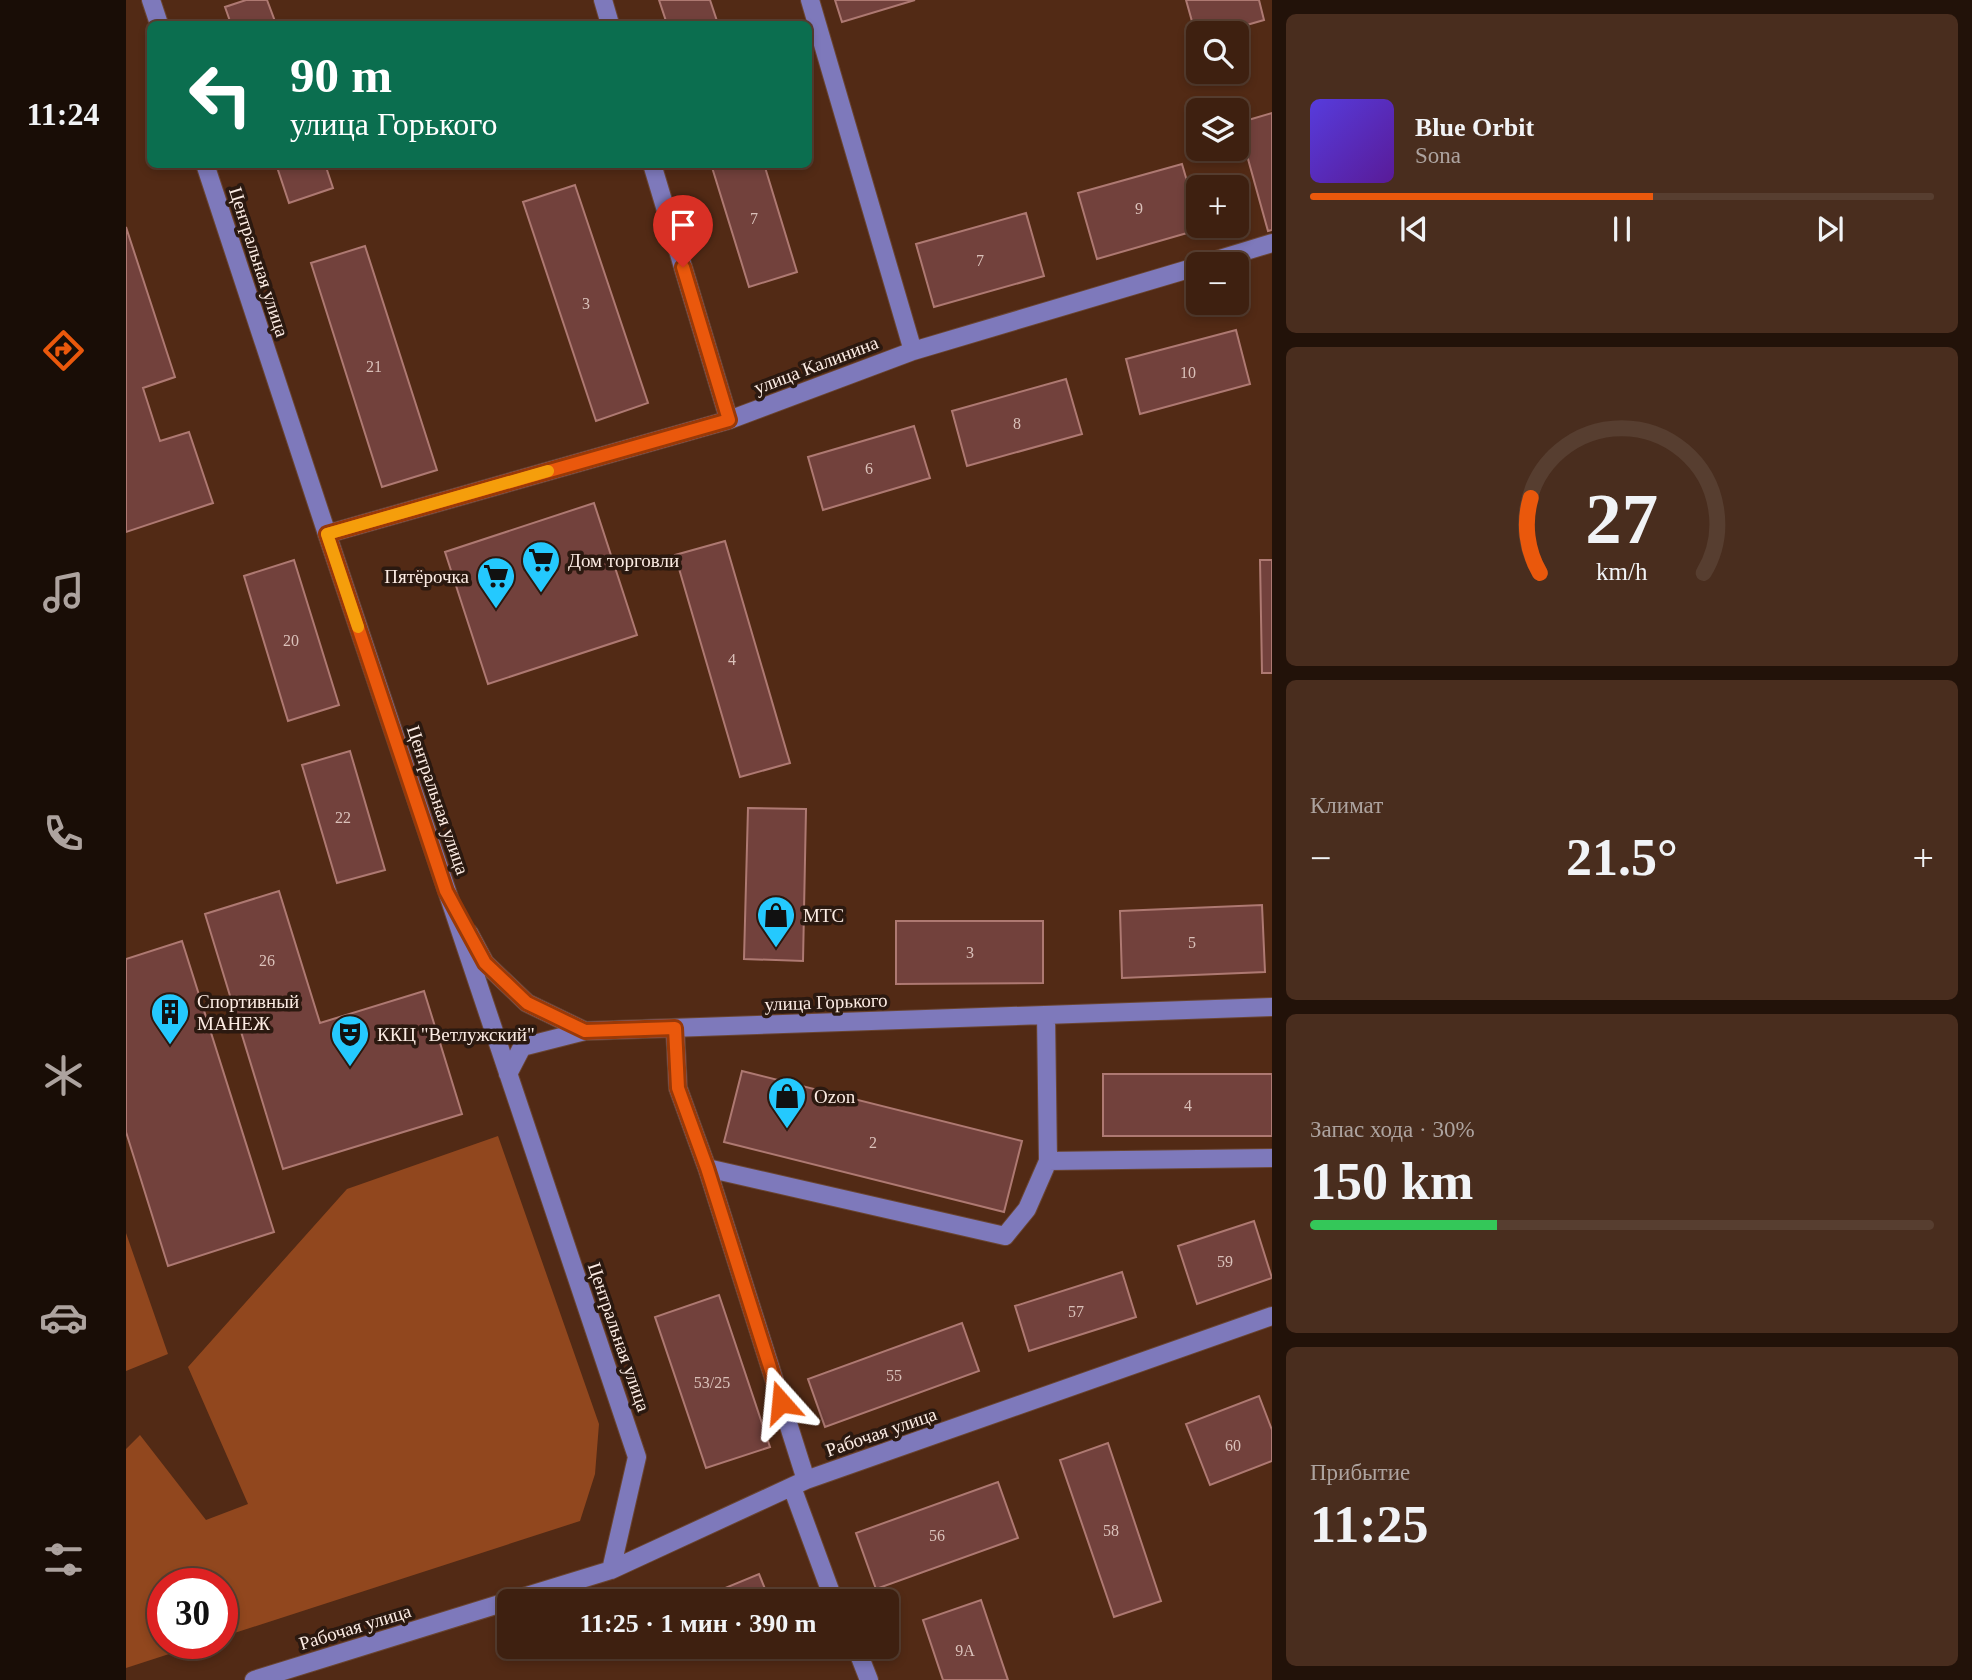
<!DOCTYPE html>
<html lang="ru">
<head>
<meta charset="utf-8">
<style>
  :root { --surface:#3e2010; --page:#492d1e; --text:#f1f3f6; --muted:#ada39f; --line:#573e30; --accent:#ea580c }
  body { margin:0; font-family:Georgia,serif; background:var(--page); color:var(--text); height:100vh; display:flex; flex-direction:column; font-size:26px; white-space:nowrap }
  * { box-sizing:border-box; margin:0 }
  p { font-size:23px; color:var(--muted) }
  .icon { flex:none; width:38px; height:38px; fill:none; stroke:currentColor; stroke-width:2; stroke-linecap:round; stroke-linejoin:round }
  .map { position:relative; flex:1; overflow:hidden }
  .side { display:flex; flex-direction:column; gap:14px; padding:14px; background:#221209; width:700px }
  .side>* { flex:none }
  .banner { position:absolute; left:21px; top:21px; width:665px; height:147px; border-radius:10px; box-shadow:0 4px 10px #0003,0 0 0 2px var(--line); background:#0b6e4f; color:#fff; overflow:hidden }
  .tools { position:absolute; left:1060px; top:21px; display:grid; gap:14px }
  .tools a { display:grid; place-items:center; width:63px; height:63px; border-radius:10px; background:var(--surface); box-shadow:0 4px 10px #0003,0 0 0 2px var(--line); font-size:35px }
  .speed { position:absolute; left:21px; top:1568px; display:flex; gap:14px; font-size:35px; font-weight:700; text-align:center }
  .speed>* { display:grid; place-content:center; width:91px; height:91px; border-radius:50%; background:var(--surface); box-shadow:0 4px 10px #0003,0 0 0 2px var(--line); line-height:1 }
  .speed .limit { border:10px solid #d22; background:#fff; color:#111 }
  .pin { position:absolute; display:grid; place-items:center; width:60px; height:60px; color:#fff; margin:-72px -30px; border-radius:50% 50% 50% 0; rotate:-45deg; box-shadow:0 0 7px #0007 }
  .pin .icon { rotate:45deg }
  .me { position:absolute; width:77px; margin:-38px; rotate:342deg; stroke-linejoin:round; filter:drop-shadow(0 0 5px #0008) }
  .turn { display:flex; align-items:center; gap:24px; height:147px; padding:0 28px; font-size:32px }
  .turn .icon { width:91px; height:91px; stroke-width:2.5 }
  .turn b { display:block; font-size:49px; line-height:60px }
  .big { font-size:52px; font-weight:600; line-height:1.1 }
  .side .tile { flex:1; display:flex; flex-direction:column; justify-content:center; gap:10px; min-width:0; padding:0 24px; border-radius:10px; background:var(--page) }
  .side .dial { align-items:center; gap:0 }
  .dial svg { height:182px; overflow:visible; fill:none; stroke:var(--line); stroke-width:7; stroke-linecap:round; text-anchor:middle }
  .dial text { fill:var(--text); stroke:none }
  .song { display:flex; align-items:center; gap:21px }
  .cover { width:84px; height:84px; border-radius:10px; background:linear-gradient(135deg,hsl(250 70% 55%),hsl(270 70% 35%)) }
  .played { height:7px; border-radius:4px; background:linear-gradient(90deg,var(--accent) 55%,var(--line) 55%) }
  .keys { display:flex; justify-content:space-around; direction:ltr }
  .heat { display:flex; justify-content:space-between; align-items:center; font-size:38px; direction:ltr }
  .charge { height:10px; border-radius:5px; background:linear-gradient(90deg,#34c759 30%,var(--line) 0) }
  .trip { position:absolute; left:371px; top:1589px; width:402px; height:70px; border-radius:10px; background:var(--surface); box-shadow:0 4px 10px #0003,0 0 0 2px var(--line); font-weight:600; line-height:70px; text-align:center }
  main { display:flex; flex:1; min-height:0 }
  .tabs { display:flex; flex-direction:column; width:126px; justify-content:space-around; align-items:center; background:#190d06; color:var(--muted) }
  .tabs .icon { width:49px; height:49px }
  .tabs .current { color:var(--accent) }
  .tabs b { font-size:32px; color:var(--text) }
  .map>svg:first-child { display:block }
</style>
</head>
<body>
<main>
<nav class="tabs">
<b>11:24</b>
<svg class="icon current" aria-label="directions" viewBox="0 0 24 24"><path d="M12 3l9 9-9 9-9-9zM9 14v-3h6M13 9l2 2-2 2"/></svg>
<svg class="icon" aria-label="music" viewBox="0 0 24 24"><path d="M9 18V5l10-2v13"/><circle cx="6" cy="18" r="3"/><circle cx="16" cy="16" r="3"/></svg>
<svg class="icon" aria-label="phone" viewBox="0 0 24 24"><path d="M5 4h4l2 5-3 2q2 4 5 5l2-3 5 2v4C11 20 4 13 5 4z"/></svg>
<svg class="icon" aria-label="climate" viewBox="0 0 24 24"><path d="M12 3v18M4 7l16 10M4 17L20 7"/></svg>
<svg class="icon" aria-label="car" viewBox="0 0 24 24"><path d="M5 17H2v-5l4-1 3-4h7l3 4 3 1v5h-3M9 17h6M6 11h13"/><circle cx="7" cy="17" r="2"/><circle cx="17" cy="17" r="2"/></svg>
<svg class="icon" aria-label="filters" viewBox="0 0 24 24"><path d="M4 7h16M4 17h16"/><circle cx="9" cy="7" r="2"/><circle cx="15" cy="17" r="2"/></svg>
</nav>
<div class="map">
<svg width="1146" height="1680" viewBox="0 0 1146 1680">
  <rect width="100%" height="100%" fill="#522a15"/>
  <path fill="#91471e" d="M 372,1136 L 473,1424 L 469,1474 L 454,1521 L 96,1637 L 96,1584 L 37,1584 L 37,1643 L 77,1643 L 0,1668 L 0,1449 L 14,1435 L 80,1520 L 122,1504 L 62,1367 L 221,1189 Z
    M 0,1233 L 42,1354 L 0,1371 Z"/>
  <path fill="#72413c" stroke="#ae7972" stroke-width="2" d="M 120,0 L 141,0 L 150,24 L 105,24 L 99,7 Z
    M 533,0 L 584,0 L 592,24 L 541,24 Z
    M 709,0 L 789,0 L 716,22 Z
    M 1060,0 L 1133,0 L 1138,20 L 1093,33 L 1073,33 L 1071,39 Z
    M 1146,113 L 1146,230 L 1142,231 L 1112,123 Z
    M 150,164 L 199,164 L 207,188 L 163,203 Z
    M 585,164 L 638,164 L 671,272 L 623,287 Z
    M 1056,164 L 1075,229 L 971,259 L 952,193 Z
    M 449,185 L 522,403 L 470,421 L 397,202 Z
    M 900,213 L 918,276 L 808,307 L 790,244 Z
    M 0,227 L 49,377 L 17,388 L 34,441 L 63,432 L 87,503 L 0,532 Z
    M 239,246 L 311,470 L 256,487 L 185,263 Z
    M 1110,330 L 1124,384 L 1014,414 L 1000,359 Z
    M 940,379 L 956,434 L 841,466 L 826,411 Z
    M 788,426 L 804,478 L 697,510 L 682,457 Z
    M 468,503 L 511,635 L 362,684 L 319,552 Z
    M 599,541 L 664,763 L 614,777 L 549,555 Z
    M 168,560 L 213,705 L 162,721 L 118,576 Z
    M 1134,560 L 1146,560 L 1146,673 L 1136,673 Z
    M 224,751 L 259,870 L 211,883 L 176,765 Z
    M 622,808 L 680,809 L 677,961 L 618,959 Z
    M 153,891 L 194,1023 L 298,991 L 336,1114 L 157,1169 L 79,914 Z
    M 1136,905 L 1139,972 L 996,978 L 994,911 Z
    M 770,921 L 917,921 L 917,983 L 770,984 Z
    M 56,941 L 148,1232 L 42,1266 L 0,1132 L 0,959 Z
    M 616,1071 L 896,1141 L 878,1212 L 598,1142 Z
    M 977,1074 L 1146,1074 L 1146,1136 L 977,1136 Z
    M 1128,1221 L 1146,1278 L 1071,1304 L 1052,1246 Z
    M 996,1272 L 1010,1317 L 903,1351 L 889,1306 Z
    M 593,1295 L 644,1447 L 580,1468 L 529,1317 Z
    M 836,1323 L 853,1371 L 699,1427 L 682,1379 Z
    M 1133,1396 L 1146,1430 L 1146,1461 L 1084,1485 L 1060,1424 Z
    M 982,1443 L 1035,1601 L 988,1617 L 934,1460 Z
    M 872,1482 L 892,1538 L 750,1589 L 730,1533 Z
    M 633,1574 L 644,1601 L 590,1601 L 587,1593 Z
    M 855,1600 L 882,1680 L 817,1680 L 797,1620 Z"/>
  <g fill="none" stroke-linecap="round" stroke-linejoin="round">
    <defs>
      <path id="minor" d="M 25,0 L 33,24
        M 477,0 L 484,24
        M 684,0 L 787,351
        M 79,164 L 201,534 L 511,1457 L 485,1570
        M 526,164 L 603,420
        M 1077,264 L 1146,243
        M 201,534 L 603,420 L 787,351 L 1073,266
        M 343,933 L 359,963 L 401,1003 L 459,1031 L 1146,1007
        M 920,1015 L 922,1161
        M 549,1028 L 552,1088 L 581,1168 L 680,1480
        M 382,1074 L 396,1047 L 459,1031
        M 581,1168 L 879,1236 L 901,1209 L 922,1161 L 1146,1158
        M 666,1487 L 708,1601
        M 384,1601 L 485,1570 L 680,1480 L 1146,1316
        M 730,1647 L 743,1680
        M 128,1680 L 383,1601"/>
    </defs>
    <use href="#minor" stroke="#6a4532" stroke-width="20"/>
    <use href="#minor" stroke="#7e79bb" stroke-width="18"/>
  </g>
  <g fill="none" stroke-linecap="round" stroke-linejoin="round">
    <defs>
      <path id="route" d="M 557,267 L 603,420 L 201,534 L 320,891 L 359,963 L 401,1003 L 459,1031 L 549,1028 L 552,1088 L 581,1168 L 655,1402"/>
    </defs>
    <use href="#route" stroke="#983908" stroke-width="18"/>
    <use href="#route" stroke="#ea580c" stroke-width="12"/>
    <path stroke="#f59e0b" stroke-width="12" d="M 232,627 L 201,534 L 422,471"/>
  </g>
  <defs>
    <symbol id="supermarket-pin" viewBox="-11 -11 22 30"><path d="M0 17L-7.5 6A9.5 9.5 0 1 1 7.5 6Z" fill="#24c9fe" stroke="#2b1910"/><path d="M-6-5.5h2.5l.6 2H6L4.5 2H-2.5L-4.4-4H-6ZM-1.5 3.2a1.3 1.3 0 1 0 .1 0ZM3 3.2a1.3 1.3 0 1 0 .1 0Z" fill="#111"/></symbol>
    <symbol id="shop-pin" viewBox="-11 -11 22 30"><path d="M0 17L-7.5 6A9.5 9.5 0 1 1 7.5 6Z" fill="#24c9fe" stroke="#2b1910"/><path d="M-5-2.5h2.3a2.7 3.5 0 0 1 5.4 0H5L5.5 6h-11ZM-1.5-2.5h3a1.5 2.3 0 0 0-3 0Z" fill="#111"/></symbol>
    <symbol id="building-pin" viewBox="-11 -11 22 30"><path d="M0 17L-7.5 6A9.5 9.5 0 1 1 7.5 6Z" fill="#24c9fe" stroke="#2b1910"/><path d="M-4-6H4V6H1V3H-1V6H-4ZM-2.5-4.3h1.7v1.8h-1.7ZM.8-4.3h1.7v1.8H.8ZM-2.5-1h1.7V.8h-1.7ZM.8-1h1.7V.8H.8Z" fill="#111"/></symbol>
    <symbol id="theatre-pin" viewBox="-11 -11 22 30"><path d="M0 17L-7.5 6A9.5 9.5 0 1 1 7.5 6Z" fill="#24c9fe" stroke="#2b1910"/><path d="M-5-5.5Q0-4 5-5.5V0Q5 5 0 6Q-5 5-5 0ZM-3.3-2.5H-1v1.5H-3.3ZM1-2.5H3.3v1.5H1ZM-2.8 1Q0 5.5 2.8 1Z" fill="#111"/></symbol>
  </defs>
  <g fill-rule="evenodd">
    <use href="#supermarket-pin" x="393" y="538" width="44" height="60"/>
    <use href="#supermarket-pin" x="348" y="554" width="44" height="60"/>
    <use href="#shop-pin" x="628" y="893" width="44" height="60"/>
    <use href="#building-pin" x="22" y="990" width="44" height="60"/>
    <use href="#theatre-pin" x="202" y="1012" width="44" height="60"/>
    <use href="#shop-pin" x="639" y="1074" width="44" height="60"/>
  </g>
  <g text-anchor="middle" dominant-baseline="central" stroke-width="7" stroke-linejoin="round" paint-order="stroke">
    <g font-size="16" fill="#dac1ba">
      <text x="1013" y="208">9</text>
      <text x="628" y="218">7</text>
      <text x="854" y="260">7</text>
      <text x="460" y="303">3</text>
      <text x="248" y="366">21</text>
      <text x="1062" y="372">10</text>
      <text x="891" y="423">8</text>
      <text x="743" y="468">6</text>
      <text x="165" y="640">20</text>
      <text x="606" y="659">4</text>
      <text x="217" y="817">22</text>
      <text x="1066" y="942">5</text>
      <text x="844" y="952">3</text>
      <text x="141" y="960">26</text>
      <text x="1062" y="1105">4</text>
      <text x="747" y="1142">2</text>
      <text x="1099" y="1261">59</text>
      <text x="950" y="1311">57</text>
      <text x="768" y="1375">55</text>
      <text x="586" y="1382">53/25</text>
      <text x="1107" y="1445">60</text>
      <text x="985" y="1530">58</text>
      <text x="811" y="1535">56</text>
      <text x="839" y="1650">9А</text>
    </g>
    <g font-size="19" fill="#fcece4" stroke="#2b1910">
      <text transform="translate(133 262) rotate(72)">Центральная улица</text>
      <text transform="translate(690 365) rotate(-21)">улица Калинина</text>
      <text transform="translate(312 800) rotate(71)">Центральная улица</text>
      <text transform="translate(700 1002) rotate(-2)">улица Горького</text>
      <text transform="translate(493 1337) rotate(71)">Центральная улица</text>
      <text transform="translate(755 1432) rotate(-19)">Рабочая улица</text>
      <text transform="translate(229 1627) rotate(-17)">Рабочая улица</text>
    </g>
    <g font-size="19" fill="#fcece4" stroke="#2b1910" text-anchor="start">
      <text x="442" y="560">Дом торговли</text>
      <text x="343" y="576" text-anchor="end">Пятёрочка</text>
      <text x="677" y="915">МТС</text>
      <text x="71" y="1001">Спортивный<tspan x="71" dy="22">МАНЕЖ</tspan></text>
      <text x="251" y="1034">ККЦ "Ветлужский"</text>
      <text x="688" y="1096">Ozon</text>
    </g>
  </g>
</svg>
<div class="tools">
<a><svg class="icon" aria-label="search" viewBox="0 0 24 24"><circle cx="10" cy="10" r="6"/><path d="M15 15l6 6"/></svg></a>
<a><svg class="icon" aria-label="layers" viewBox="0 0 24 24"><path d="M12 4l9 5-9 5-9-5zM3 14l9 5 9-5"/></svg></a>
<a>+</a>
<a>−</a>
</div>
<div class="speed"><div class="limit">30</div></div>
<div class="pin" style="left:557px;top:267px;background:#d93025"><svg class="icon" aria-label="arrive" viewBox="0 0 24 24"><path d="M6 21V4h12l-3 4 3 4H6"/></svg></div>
<svg class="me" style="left:655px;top:1402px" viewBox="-20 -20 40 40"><path d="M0-17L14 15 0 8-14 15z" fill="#ea580c" stroke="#fff" stroke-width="4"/></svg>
<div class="trip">11:25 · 1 мин · 390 m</div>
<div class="banner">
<div class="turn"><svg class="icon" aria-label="left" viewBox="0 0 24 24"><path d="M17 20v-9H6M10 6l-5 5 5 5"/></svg><div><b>90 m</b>улица Горького</div></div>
</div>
</div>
<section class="side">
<div class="tile">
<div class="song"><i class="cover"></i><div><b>Blue Orbit</b><p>Sona</p></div></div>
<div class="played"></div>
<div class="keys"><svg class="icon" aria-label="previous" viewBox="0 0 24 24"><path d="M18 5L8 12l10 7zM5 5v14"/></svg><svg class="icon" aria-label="pause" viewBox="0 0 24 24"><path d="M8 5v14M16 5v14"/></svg><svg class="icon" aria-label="next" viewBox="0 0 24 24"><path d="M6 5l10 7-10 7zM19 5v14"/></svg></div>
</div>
<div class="tile dial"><svg viewBox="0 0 100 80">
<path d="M14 69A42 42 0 1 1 86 69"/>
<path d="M14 69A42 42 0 0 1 10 36" stroke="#ea580c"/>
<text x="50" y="56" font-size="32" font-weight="700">27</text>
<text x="50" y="72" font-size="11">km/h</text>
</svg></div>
<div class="tile"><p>Климат</p>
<div class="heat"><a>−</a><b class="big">21.5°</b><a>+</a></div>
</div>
<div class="tile"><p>Запас хода · 30%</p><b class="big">150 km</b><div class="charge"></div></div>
<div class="tile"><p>Прибытие</p><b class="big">11:25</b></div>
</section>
</main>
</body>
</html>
